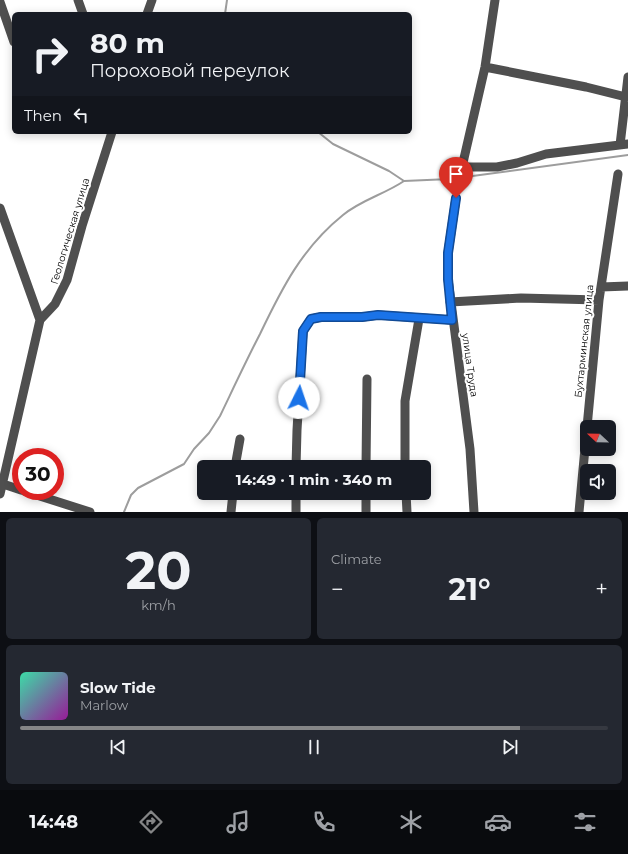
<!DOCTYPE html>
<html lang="en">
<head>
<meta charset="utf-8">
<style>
  :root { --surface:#171b24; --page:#242831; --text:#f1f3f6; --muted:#9ea1a6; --line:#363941; --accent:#858687 }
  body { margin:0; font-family:Montserrat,sans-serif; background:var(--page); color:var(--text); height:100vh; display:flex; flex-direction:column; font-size:15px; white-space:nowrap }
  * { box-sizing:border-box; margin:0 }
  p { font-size:13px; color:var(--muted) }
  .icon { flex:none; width:22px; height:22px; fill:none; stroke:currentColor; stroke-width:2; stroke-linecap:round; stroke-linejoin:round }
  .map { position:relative; height:512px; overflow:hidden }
  .panel { display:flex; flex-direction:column; gap:6px; padding:6px; background:#0d0f14; flex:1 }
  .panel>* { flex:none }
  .banner { position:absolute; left:12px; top:12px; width:400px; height:122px; border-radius:6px; box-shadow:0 2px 10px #0003; background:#171b24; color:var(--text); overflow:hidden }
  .needle { width:26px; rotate:292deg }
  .fabs { position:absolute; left:580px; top:420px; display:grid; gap:8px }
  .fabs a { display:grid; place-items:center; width:36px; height:36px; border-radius:6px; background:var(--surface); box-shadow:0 2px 10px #0003; font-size:20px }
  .speed { position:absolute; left:12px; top:448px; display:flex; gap:8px; font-size:20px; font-weight:700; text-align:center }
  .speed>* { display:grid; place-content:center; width:52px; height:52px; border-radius:50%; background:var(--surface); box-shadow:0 2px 10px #0003; line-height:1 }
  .speed .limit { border:6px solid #d22; background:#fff; color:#111 }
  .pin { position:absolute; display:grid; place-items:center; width:34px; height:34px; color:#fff; margin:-41px -17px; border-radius:50% 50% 50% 0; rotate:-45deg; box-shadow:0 0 4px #0007 }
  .pin .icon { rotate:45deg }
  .me { position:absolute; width:44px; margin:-22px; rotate:4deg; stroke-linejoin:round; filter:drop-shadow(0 0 3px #0008) }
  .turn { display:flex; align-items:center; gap:14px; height:84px; padding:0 12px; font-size:18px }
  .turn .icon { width:52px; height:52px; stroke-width:2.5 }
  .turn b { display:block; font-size:28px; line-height:34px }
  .then { display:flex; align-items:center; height:38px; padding:0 12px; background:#0003; gap:8px; font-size:15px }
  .big { font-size:30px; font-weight:700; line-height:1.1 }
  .panel .card { flex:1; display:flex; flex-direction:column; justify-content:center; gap:6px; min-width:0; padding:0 14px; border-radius:6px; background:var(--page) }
  .panel .dial { align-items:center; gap:0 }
  .dial b { font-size:52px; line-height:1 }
  .song { display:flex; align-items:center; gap:12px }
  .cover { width:48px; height:48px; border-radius:6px; background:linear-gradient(135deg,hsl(160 70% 55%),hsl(300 70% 35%)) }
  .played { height:4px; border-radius:2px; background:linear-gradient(90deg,var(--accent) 85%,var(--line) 85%) }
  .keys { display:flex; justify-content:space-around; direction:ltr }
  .heat { display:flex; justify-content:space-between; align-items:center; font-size:22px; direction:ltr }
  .panel .tiles { flex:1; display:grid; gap:6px; grid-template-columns:1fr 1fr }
  .card:last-child { grid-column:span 2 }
  .trip { position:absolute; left:197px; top:460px; width:234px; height:40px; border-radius:6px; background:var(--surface); box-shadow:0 2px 10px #0003; font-weight:700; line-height:40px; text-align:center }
  .tab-bar { display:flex; height:64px; justify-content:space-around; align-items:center; background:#090b0e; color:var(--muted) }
  .tab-bar .icon { width:28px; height:28px }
  .tab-bar .on { color:var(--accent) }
  .tab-bar b { font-size:18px; color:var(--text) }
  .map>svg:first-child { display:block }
</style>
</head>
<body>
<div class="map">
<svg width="628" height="512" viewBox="0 0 628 512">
  <rect width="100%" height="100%" fill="#fff"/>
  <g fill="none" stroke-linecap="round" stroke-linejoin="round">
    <path stroke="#9d9d9d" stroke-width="2" d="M 225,14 L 227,0
      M 318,132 L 333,144 L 389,171 L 404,181 L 450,179 L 628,155
      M 124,512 L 131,495 L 138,488 L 184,464 L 194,449 L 209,433 L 220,416 C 233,389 246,361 260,334 C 282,288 302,248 343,215 C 361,200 385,194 404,181"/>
    <path stroke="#4f4f4f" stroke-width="9" d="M 78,0 L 83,14
      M 495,0 L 485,67 L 462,167 L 497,167 L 517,163 L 546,154 L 628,144
      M 0,2 L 14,42
      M 147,14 L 152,0
      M 485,67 L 586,87 L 626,97
      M 620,145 L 628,77
      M 456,198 L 448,253 L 448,279 L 470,449 L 474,512
      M 0,208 L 40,320
      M 601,287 L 628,286
      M 450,302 L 521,298 L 599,300
      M 235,467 L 240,439
      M 296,467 L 297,430 L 303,331 L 311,319 L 321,317 L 363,317 L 378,315 L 452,320
      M 366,467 L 367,379
      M 405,467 L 405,401 L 419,319
      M 0,483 L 21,490
      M 24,491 L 90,512
      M 406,493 L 407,512
      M 0,494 L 40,320 L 55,304 L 67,280 L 82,226 L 112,132
      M 231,512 L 233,493
      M 296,512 L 296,493
      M 366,512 L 366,493
      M 579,512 L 599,300 L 618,174"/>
  </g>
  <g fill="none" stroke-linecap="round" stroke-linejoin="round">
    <defs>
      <path id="route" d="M 299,398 L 303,331 L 311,319 L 321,317 L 362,317 L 378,315 L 452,320 L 448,279 L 448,253 L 456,198"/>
    </defs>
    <use href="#route" stroke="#114b97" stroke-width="10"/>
    <use href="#route" stroke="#1a73e8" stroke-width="7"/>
  </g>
  <g text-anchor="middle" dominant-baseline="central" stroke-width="4" stroke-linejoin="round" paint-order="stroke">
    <g font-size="10" fill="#000" stroke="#fff">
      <text transform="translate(70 231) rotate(-73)">Геологическая улица</text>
      <text transform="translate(584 341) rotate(-84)">Бухтарминская улица</text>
      <text transform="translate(470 365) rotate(82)">улица Труда</text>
    </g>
  </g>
</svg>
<div class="fabs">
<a><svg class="needle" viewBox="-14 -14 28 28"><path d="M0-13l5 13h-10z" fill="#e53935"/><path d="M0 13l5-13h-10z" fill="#9ea1a6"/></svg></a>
<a><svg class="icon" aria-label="sound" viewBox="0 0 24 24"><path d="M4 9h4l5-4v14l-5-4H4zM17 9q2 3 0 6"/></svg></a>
</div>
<div class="speed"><div class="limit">30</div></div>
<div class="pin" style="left:456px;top:198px;background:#d93025"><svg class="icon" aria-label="arrive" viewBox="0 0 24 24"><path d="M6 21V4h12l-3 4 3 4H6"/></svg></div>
<svg class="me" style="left:299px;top:398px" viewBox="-20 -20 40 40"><circle r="19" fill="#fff"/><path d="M0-13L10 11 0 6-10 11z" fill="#1a73e8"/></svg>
<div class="trip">14:49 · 1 min · 340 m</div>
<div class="banner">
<div class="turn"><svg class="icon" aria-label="right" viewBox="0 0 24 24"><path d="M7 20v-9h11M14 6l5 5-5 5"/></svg><div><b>80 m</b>Пороховой переулок</div></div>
<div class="then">Then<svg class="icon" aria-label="left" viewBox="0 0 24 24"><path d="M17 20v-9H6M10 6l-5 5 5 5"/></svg></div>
</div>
</div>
<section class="panel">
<div class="tiles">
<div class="card dial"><b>20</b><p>km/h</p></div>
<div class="card"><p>Climate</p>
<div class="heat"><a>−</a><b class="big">21°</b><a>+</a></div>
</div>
<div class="card">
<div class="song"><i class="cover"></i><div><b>Slow Tide</b><p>Marlow</p></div></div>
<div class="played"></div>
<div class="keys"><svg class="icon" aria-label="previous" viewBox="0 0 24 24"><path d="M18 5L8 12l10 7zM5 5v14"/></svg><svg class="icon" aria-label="pause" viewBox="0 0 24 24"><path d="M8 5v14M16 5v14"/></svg><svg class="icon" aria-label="next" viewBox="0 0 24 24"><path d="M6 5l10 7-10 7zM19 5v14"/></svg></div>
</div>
</div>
</section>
<nav class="tab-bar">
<b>14:48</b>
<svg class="icon on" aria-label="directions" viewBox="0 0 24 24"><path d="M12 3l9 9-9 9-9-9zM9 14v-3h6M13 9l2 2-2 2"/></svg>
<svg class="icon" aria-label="music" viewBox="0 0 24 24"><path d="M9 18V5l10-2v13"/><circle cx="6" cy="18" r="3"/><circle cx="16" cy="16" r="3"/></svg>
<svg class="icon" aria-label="phone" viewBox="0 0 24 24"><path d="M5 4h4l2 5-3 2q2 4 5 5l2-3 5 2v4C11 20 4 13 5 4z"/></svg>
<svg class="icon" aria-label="climate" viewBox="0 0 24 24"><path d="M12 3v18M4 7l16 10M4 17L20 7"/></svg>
<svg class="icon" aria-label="car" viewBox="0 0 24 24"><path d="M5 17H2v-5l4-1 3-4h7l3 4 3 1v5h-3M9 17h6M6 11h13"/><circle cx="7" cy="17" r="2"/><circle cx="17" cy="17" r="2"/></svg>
<svg class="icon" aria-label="filters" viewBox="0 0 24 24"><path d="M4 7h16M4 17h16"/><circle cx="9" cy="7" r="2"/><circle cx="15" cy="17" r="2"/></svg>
</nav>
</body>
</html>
